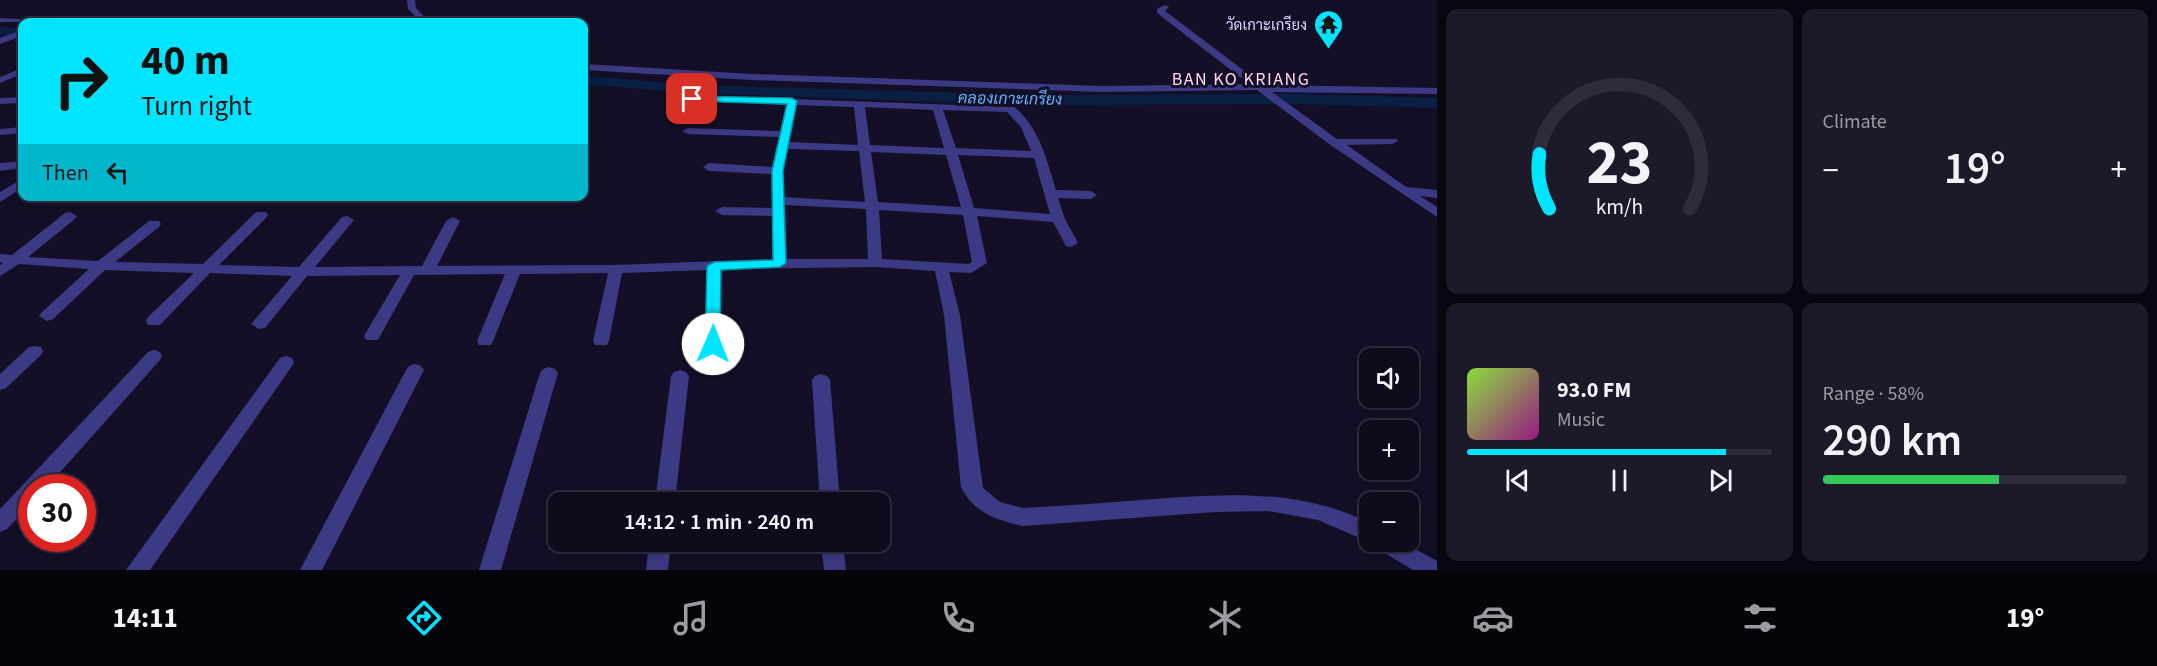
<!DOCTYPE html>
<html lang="en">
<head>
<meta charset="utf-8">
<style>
  :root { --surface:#0e0b1c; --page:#1c1929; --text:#f1f3f6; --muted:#9b9ba3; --line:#2e2b3b; --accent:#00e5ff }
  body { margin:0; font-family:"Source Sans 3",Sarabun,sans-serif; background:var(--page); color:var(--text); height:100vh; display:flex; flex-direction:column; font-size:22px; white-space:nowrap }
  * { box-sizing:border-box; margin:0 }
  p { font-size:20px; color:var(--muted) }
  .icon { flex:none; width:33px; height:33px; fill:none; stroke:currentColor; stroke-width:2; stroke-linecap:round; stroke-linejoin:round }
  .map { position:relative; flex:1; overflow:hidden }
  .details { display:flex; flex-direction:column; gap:9px; padding:9px; background:#08060f; width:720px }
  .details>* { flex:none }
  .guide { position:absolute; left:18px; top:18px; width:570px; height:183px; border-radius:12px; box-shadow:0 6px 24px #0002,0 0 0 2px var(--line); background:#00e5ff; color:#111; overflow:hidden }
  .tools { position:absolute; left:1359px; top:348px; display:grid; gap:12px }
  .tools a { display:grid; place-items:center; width:60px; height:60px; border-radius:12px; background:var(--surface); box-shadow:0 6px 24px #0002,0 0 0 2px var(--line); font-size:30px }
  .speed { position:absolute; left:18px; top:474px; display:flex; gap:12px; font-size:30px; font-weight:700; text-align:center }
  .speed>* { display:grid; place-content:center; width:78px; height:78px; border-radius:50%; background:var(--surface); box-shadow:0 6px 24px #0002,0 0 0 2px var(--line); line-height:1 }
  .speed .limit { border:9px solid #d22; background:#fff; color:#111 }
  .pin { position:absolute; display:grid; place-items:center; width:51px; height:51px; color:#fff; margin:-26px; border-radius:12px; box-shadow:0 3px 9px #0006 }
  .me { position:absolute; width:66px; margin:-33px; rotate:1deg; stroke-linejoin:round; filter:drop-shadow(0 0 4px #0008) }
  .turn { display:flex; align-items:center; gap:21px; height:126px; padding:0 24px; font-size:27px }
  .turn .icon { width:78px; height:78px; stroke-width:2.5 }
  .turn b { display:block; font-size:42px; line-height:51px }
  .then { display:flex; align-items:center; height:57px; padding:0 24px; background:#0003; gap:12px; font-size:22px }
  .big { font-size:45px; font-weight:600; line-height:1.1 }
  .details .card { flex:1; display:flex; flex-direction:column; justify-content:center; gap:9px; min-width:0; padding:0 21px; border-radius:12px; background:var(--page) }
  .details .dial { align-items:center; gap:0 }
  .dial svg { height:156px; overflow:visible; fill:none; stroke:var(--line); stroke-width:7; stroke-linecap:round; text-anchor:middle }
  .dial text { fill:var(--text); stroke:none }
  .song { display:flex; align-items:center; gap:18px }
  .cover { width:72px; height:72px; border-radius:9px; background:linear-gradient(135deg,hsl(90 70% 55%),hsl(310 70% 35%)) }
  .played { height:6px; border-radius:3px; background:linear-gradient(90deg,var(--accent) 85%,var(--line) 85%) }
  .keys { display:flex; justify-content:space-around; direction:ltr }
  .heat { display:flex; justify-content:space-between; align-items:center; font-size:33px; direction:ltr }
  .charge { height:9px; border-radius:4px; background:linear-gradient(90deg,#34c759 58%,var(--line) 0) }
  .details .tiles { flex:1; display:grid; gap:9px; grid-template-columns:repeat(2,1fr) }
  .trip { position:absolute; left:548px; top:492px; width:342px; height:60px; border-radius:12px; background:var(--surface); box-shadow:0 6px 24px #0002,0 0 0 2px var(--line); font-weight:600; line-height:60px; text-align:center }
  .dock { display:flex; height:96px; justify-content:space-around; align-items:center; background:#06040b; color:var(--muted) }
  .dock .icon { width:42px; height:42px }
  .dock .current { color:var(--accent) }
  .dock b { font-size:27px; color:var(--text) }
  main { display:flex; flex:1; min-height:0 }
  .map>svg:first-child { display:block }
</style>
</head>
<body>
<main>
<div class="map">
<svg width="1437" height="570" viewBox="0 0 1437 570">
  <rect width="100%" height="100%" fill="#130f26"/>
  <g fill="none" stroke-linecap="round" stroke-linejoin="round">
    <path fill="#0a1f44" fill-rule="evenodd" d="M 0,27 L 22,28 L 22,36 L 0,35 Z
      M 584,76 L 692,85 L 1040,95 L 1300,94 L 1437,98 L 1437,108 L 1300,104 L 1040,105 L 692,93 L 584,84 Z"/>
    <path fill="#3d3a85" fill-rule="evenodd" d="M 407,0 L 415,0 L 416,8 L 429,22 L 421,22 L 408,9 Z
      M 1165,5 L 1169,7 L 1165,11 L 1263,85 L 1437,88 L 1437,94 L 1272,92 L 1337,139 L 1396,139 L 1398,141 L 1392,144 L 1347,145 L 1406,187 L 1437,190 L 1437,198 L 1420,196 L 1437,207 L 1437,217 L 1329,144 L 1257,90 L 1102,92 L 752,80 L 584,70 L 584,64 L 752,74 L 1102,86 L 1249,84 L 1157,13 L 1157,9 Z
      M 0,18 L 36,20 L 40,22 L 0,22 Z
      M 22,30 L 22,36 L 0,44 L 0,38 Z
      M 22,68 L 22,74 L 0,83 L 0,77 Z
      M 680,95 L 1014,107 C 1039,126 1047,161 1056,190 L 1091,191 L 1097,195 L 1091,199 L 1058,198 L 1065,219 L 1078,243 L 1071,247 L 1066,246 L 1053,222 L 977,216 L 987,263 L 971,273 L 949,272 L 960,315 L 983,488 L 1000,502 L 1023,508 C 1062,506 1102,503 1141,500 C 1220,494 1296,487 1370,523 L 1370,542 L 1371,542 L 1362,539 L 1318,520 L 1268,511 L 1215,512 L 1023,526 C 996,520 974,513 961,487 L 944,315 L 935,271 L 875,267 L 721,269 L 721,344 L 719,348 L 707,348 L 705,344 L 707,270 L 622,273 L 609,341 L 607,345 L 595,345 L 593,341 L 608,273 L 520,274 L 493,341 L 491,345 L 479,345 L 477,341 L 505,274 L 414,275 L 380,336 L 378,340 L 366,340 L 364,336 L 400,275 L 307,276 L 265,328 L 259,329 L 251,324 L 292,276 L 210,273 L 160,325 L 148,325 L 146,321 L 148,317 L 194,273 L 105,270 L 53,319 L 47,321 L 39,316 L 41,313 L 89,269 L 19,264 L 0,276 L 0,265 L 3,263 L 0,262 L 0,254 L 12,255 L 65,213 L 70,212 L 77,216 L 75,219 L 28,257 L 98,261 L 149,221 L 159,221 L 161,224 L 159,227 L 115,262 L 203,264 L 256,212 L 266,212 L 268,215 L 266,218 L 219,265 L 299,267 L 342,217 L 347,216 L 354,220 L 315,267 L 422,266 L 446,221 L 453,217 L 460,221 L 437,266 L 616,265 L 773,259 L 772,216 L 722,215 L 715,211 L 722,207 L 772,208 L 771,174 L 709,171 L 703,167 L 709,163 L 772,167 L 779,137 L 688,134 L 682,131 L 688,128 L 780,131 L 786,105 L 676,100 L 676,96 ZM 796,105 L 854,107 L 858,145 L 789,142 ZM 865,107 L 933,110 L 944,148 L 870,145 ZM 943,110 L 1007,112 L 1021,127 L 1031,151 L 956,148 ZM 788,149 L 859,151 L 865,202 L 784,197 L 783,171 ZM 871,152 L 946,155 L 961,207 L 878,202 ZM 958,155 L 1034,158 L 1050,214 L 974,208 ZM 785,205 L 866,209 L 868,259 L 787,259 ZM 879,210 L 963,215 L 972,262 L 968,264 L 882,259 Z
      M 22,97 L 22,103 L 0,104 L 0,98 Z
      M 22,127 L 22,133 L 0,135 L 0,129 Z
      M 22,161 L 22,168 L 0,171 L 0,163 Z
      M 22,179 L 22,188 L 0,202 L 0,192 Z
      M 35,346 L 41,347 L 43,351 L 41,355 L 6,388 L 0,390 L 0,374 L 29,347 Z
      M 154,350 L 160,352 L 162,356 L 160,360 L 46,488 L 32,488 L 32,503 L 7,529 L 0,532 L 0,509 L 148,352 Z
      M 286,356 L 292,358 L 294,362 L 292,366 L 150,570 L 126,570 L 280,358 Z
      M 415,364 L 421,366 L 424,370 L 322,570 L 300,570 L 406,370 L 409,366 Z
      M 549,367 L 555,369 L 558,373 L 501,570 L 479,570 L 540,373 L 543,369 Z
      M 680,370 L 686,372 L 689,376 L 675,502 L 655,502 L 671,376 L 674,372 Z
      M 821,374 L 827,376 L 830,380 L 840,502 L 820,502 L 812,380 L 815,376 Z
      M 649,542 L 671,542 L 668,570 L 646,570 Z
      M 821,542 L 843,542 L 846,570 L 824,570 Z
      M 1373,542 L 1402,542 L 1437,561 L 1437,570 L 1413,570 L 1376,548 Z"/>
  </g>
  <path fill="#00e5ff" stroke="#0095a6" stroke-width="1.5" d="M 692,96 L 792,98 L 797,101 L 783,171 L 786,263 L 780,267 L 721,270 L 720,344 L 713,349 L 705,344 L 707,266 L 714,262 L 773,260 L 772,171 L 787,104 L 689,101 L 689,97 Z"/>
  <defs>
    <symbol id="temple-pin" viewBox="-11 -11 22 30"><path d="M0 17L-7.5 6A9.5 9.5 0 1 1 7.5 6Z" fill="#00e5ff" stroke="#130f26"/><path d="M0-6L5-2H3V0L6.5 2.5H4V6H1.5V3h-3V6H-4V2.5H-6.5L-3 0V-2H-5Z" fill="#111"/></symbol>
  </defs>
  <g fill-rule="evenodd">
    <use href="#temple-pin" x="1312" y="8" width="33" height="45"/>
  </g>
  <g text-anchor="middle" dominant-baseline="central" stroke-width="6" stroke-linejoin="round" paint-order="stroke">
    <g font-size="15" fill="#d9d4ff" stroke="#130f26" text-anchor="end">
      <text x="1307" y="25">วัดเกาะเกรียง</text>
    </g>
    <g font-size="16" font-style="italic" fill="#62b6ff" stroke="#130f26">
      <text transform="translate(1010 99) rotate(1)">คลองเกาะเกรียง</text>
    </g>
    <g font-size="18" letter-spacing="1.5" fill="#ffd6f0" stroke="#130f26">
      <text x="1241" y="79">BAN KO KRIANG</text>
    </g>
  </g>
</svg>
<div class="tools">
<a><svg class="icon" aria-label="sound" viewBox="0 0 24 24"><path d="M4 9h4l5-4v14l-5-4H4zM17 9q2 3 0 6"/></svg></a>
<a>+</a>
<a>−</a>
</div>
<div class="speed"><div class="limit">30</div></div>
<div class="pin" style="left:692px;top:99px;background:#d93025"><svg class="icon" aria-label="arrive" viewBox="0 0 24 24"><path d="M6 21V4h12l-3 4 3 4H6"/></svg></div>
<svg class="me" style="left:713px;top:344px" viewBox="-20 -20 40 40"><circle r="19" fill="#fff"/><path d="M0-13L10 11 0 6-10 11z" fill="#00e5ff"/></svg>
<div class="trip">14:12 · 1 min · 240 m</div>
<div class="guide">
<div class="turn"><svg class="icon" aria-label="right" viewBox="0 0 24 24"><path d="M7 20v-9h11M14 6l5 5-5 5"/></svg><div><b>40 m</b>Turn right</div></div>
<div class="then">Then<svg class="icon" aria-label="left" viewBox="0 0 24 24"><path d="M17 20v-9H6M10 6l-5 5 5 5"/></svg></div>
</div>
</div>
<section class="details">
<div class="tiles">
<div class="card dial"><svg viewBox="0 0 100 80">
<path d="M14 69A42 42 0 1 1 86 69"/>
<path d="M14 69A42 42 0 0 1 9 41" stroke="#00e5ff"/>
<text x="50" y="56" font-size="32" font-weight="700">23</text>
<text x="50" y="72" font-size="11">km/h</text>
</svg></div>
<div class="card"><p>Climate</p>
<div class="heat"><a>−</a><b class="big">19°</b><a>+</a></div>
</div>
<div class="card">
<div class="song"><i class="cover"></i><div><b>93.0 FM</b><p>Music</p></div></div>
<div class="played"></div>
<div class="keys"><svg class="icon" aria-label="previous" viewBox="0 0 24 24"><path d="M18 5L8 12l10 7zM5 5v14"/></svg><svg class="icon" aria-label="pause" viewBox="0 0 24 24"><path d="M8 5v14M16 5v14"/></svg><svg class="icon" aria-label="next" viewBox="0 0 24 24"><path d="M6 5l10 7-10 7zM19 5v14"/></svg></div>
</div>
<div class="card"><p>Range · 58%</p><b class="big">290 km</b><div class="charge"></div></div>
</div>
</section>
</main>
<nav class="dock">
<b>14:11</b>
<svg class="icon current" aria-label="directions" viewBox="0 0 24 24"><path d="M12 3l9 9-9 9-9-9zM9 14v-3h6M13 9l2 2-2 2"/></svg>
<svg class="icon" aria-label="music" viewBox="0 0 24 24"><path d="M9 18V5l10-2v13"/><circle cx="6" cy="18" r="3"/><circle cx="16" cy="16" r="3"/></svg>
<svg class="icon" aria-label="phone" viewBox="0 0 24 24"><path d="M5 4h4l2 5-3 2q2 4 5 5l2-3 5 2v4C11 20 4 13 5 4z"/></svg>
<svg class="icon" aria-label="climate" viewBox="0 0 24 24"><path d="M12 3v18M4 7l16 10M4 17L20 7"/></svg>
<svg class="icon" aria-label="car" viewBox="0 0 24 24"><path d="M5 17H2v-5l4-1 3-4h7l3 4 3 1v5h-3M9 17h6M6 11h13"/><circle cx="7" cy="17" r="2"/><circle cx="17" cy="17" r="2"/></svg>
<svg class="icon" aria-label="filters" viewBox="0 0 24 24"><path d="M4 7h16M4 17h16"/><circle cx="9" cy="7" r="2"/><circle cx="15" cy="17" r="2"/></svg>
<b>19°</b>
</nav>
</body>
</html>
